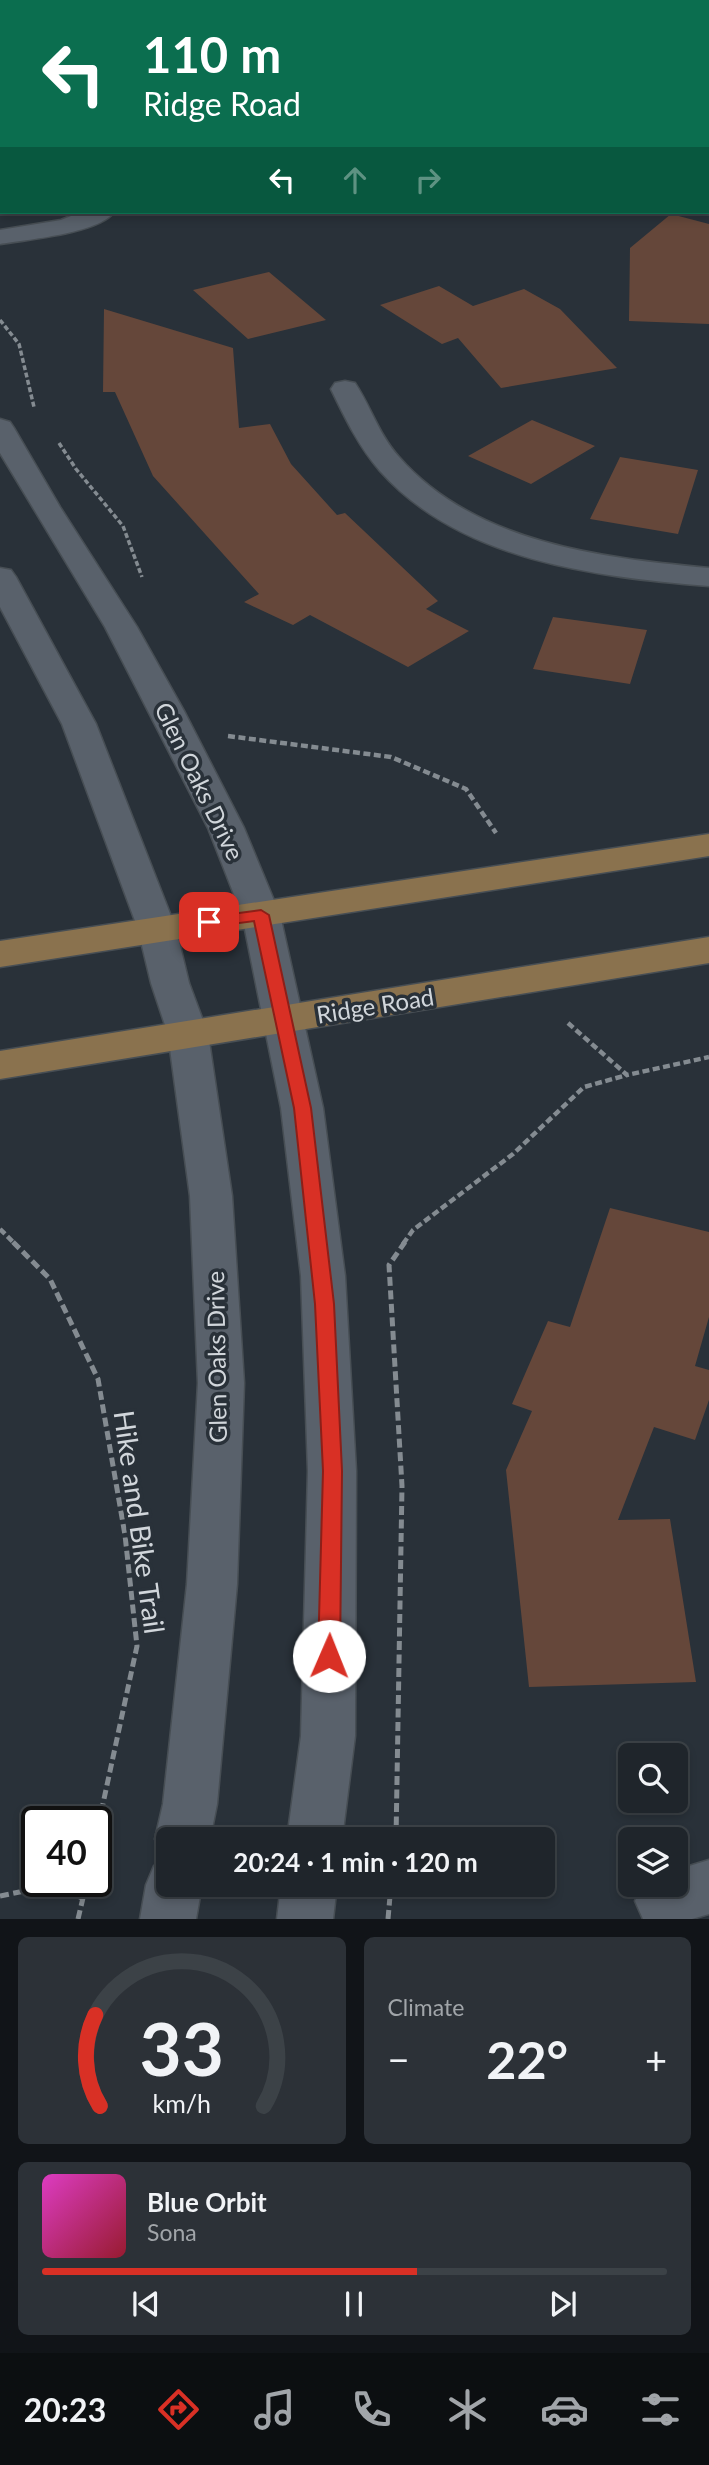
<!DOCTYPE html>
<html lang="en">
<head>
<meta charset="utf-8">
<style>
  :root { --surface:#1f252b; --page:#2c3137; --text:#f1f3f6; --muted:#a1a5a9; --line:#3c4247; --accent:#d93025 }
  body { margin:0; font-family:Lato,sans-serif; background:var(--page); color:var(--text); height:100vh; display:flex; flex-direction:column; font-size:26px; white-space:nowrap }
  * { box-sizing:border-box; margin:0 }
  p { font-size:23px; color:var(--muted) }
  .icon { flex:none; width:38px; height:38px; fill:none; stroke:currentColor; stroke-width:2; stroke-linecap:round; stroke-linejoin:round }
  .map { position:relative; height:1919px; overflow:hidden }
  .drawer { display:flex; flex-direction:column; gap:18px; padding:18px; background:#111418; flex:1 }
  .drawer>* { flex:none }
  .banner { position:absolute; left:0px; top:0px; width:710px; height:214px; box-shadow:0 4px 10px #0003,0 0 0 2px var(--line); background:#0b6e4f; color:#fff; overflow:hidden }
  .buttons { position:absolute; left:618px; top:1743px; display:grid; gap:14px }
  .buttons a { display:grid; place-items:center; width:70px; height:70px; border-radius:10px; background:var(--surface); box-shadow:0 4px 10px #0003,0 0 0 2px var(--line); font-size:35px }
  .speed { position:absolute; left:21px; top:1806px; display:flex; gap:14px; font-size:35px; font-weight:700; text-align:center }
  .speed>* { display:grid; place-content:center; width:91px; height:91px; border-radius:50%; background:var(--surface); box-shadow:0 4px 10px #0003,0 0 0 2px var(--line); line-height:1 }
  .speed .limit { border:4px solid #111; border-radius:10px; background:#fff; color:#111 }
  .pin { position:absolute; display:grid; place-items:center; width:60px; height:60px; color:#fff; margin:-30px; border-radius:14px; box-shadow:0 4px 10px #0006 }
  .me { position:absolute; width:77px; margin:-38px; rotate:1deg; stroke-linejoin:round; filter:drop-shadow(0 0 5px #0008) }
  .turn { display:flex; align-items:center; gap:24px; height:147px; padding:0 28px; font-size:32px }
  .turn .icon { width:91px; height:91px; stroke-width:2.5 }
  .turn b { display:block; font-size:49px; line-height:60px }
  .lanes { display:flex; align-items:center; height:66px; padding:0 28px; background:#0003; justify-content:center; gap:35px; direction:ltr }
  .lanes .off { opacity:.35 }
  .big { font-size:52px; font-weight:700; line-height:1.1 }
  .drawer .card { flex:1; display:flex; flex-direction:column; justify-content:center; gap:10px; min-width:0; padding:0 24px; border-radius:10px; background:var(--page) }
  .drawer .dial { align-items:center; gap:0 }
  .dial svg { height:182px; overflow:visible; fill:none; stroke:var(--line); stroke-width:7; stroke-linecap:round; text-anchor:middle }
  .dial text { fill:var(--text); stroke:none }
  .song { display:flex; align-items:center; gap:21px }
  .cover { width:84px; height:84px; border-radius:10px; background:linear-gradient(135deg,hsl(310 70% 55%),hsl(350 70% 35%)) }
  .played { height:7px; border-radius:4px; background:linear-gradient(90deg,var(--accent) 60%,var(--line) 60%) }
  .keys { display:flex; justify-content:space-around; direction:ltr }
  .heat { display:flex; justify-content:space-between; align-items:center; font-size:38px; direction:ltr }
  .drawer .tiles { flex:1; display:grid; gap:18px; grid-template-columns:1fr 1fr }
  .card:last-child { grid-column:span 2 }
  .trip { position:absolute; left:156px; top:1827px; width:399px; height:70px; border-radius:10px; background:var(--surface); box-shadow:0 4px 10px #0003,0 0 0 2px var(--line); font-weight:700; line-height:70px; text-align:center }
  .tabs { display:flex; height:112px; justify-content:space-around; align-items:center; background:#0c0f11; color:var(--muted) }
  .tabs .icon { width:49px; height:49px }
  .tabs .on { color:var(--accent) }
  .tabs b { font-size:32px; color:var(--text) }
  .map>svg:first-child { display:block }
</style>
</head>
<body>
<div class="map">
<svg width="709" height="1919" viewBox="0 0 709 1919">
  <rect width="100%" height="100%" fill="#293139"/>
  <path fill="#65473a" d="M 671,214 L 709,224 L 709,324 L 629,321 L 630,248 Z
    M 269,272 L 326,320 L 248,339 L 193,290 Z
    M 439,286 L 473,306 L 524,289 L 560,309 L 617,368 L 501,388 L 458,338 L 442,344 L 380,305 Z
    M 104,309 L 233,348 L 239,428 L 270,424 L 291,464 L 337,515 L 345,513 L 438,601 L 426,609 L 469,631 L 408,667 L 310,615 L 293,625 L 244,602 L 259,594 L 153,476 L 115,392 L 103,392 Z
    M 532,420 L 595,446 L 531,484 L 468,456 Z
    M 620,457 L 698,470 L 678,534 L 590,519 Z
    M 553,617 L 647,630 L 630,684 L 533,669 Z
    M 610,1208 L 709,1232 L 709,1317 L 695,1366 L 709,1370 L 709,1400 L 695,1440 L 654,1427 L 618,1520 L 670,1519 L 696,1682 L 529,1687 L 506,1470 L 532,1411 L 512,1404 L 548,1321 L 570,1327 Z"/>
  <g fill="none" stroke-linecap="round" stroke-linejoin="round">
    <defs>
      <path id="minor" d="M 420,0 L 447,0 L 448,2 L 421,2 Z
        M 519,0 L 546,0 L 547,2 L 520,2 Z
        M 0,71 L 2,71 L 0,85 Z
        M 0,121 L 2,121 L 2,135 L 0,135 Z
        M 81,212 L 114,212 C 100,233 25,240 0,244 L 0,230 L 61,220 Z
        M 345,381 L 355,383 C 371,407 379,435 399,457 C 474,543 602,558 709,568 L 709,586 C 597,577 460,561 380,471 C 359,447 345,418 331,389 L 335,383 Z
        M 0,419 L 10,422 L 14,428 L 60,507 L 137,627 L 184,711 L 244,828 L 280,915 L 323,1108 L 345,1276 L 356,1471 L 355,1736 L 342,1839 L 287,1839 L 301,1736 L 308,1471 L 301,1276 L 281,1108 L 242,915 L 208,828 L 105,627 L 0,453 Z
        M 0,568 L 11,570 L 16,577 L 96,724 L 176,929 L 189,983 L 208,1034 L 232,1196 L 244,1383 L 237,1584 L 217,1804 L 210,1839 L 168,1839 L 168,1859 L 164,1857 L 155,1839 L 163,1804 L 187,1584 L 198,1383 L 190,1196 L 168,1034 L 151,983 L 138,929 L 62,724 L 0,607 Z
        M 709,1860 L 709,1914 L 692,1919 L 643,1919 L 635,1901 L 642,1885 L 676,1885 L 676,1870 Z
        M 168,1861 L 168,1885 L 202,1885 L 196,1919 L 140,1919 L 146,1885 L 154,1866 Z
        M 281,1885 L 337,1885 L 333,1919 L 277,1919 Z"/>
      <path id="major" d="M 709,834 L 709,856 L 0,967 L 0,941 Z
        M 709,937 L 709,963 L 0,1079 L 0,1051 Z"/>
    </defs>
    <use href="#minor" stroke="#474e54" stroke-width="3"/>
    <use href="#major" stroke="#474e54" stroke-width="3"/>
    <path stroke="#848b91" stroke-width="3.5" stroke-dasharray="5 2.5" stroke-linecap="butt" d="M 0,320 L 19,344 L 34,407
      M 59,443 L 76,469 L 123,526 L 142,577"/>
    <path stroke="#848b91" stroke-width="4.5" stroke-dasharray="7 3.5" stroke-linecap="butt" d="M 228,736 L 391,757 L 466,789 L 496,833
      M 568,1023 L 627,1075 L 709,1057
      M 0,1229 L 15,1244
      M 403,1244 L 413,1230 L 513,1154 L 584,1087 L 627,1075"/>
    <path stroke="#848b91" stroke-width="5" stroke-dasharray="9 4.5" stroke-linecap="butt" d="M 13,1242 L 50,1279 L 98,1379 L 125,1535 L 137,1646 L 96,1836
      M 396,1839 L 402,1486 L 389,1265 L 405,1242
      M 0,1896 L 39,1888 L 83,1898
      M 78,1919 L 87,1881
      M 388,1919 L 391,1885"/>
    <use href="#minor" fill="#59616b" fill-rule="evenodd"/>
    <use href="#major" fill="#8a724e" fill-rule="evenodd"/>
  </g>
  <path fill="#d93025" stroke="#8d1f18" stroke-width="2" d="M 261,910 L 269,915 L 311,1108 L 334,1304 L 342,1471 L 340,1656 L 337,1663 L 329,1666 L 321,1663 L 318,1656 L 323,1471 L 315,1304 L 294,1108 L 254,921 L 209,927 L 201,922 L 209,917 Z"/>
  <g text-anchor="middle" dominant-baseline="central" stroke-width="7" stroke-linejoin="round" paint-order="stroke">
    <g font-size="24" fill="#d1d6db" stroke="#293139">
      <text transform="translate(200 781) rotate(64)">Glen Oaks Drive</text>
      <text transform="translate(375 1005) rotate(-9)">Ridge Road</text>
      <text transform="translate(216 1357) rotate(-91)">Glen Oaks Drive</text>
    </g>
    <g font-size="28" fill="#d1d6db" stroke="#293139">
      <text transform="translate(140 1522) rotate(82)">Hike and Bike Trail</text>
    </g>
  </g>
</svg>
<div class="buttons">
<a><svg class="icon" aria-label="search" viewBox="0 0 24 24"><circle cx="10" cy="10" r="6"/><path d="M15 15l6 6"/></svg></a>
<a><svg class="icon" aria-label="layers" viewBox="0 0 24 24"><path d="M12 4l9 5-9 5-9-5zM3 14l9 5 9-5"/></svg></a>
</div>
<div class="speed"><div class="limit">40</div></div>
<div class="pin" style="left:209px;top:922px;background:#d93025"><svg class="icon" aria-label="arrive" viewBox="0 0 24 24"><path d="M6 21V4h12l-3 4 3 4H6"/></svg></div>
<svg class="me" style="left:329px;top:1656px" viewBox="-20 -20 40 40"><circle r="19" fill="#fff"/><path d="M0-13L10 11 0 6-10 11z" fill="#d93025"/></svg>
<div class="trip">20:24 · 1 min · 120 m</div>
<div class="banner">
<div class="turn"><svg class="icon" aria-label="left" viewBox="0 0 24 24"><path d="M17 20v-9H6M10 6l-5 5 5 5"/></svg><div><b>110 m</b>Ridge Road</div></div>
<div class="lanes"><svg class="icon" aria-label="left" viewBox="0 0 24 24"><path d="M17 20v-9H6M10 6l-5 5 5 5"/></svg><svg class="icon off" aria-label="ahead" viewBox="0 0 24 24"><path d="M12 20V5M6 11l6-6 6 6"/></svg><svg class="icon off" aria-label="right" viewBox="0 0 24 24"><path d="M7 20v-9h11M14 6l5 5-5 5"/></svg></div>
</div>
</div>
<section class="drawer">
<div class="tiles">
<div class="card dial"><svg viewBox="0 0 100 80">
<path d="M14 69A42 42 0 1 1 86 69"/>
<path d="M14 69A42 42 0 0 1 12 29" stroke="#d93025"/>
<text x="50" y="56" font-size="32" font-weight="700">33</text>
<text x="50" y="72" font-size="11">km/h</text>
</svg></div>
<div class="card"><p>Climate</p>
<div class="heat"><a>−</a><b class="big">22°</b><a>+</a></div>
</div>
<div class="card">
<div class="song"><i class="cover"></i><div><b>Blue Orbit</b><p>Sona</p></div></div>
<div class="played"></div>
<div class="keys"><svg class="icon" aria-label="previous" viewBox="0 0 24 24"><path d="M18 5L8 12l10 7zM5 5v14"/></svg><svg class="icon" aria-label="pause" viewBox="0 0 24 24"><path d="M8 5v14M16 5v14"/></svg><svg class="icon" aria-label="next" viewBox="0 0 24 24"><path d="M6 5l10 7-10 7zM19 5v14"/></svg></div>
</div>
</div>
</section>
<nav class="tabs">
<b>20:23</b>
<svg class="icon on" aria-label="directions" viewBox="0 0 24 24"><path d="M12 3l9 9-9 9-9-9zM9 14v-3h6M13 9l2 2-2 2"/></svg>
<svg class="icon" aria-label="music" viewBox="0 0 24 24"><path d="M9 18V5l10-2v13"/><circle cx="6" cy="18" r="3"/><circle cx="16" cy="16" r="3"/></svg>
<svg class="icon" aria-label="phone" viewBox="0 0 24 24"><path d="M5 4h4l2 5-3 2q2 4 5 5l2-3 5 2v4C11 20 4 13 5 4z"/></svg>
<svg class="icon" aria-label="climate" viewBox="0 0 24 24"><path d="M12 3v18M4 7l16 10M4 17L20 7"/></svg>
<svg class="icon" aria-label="car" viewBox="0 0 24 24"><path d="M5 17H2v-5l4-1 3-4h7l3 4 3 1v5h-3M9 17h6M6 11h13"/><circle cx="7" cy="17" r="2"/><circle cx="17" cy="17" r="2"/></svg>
<svg class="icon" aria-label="filters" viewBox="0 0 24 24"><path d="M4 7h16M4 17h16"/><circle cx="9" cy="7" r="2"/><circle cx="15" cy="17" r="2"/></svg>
</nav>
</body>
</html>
